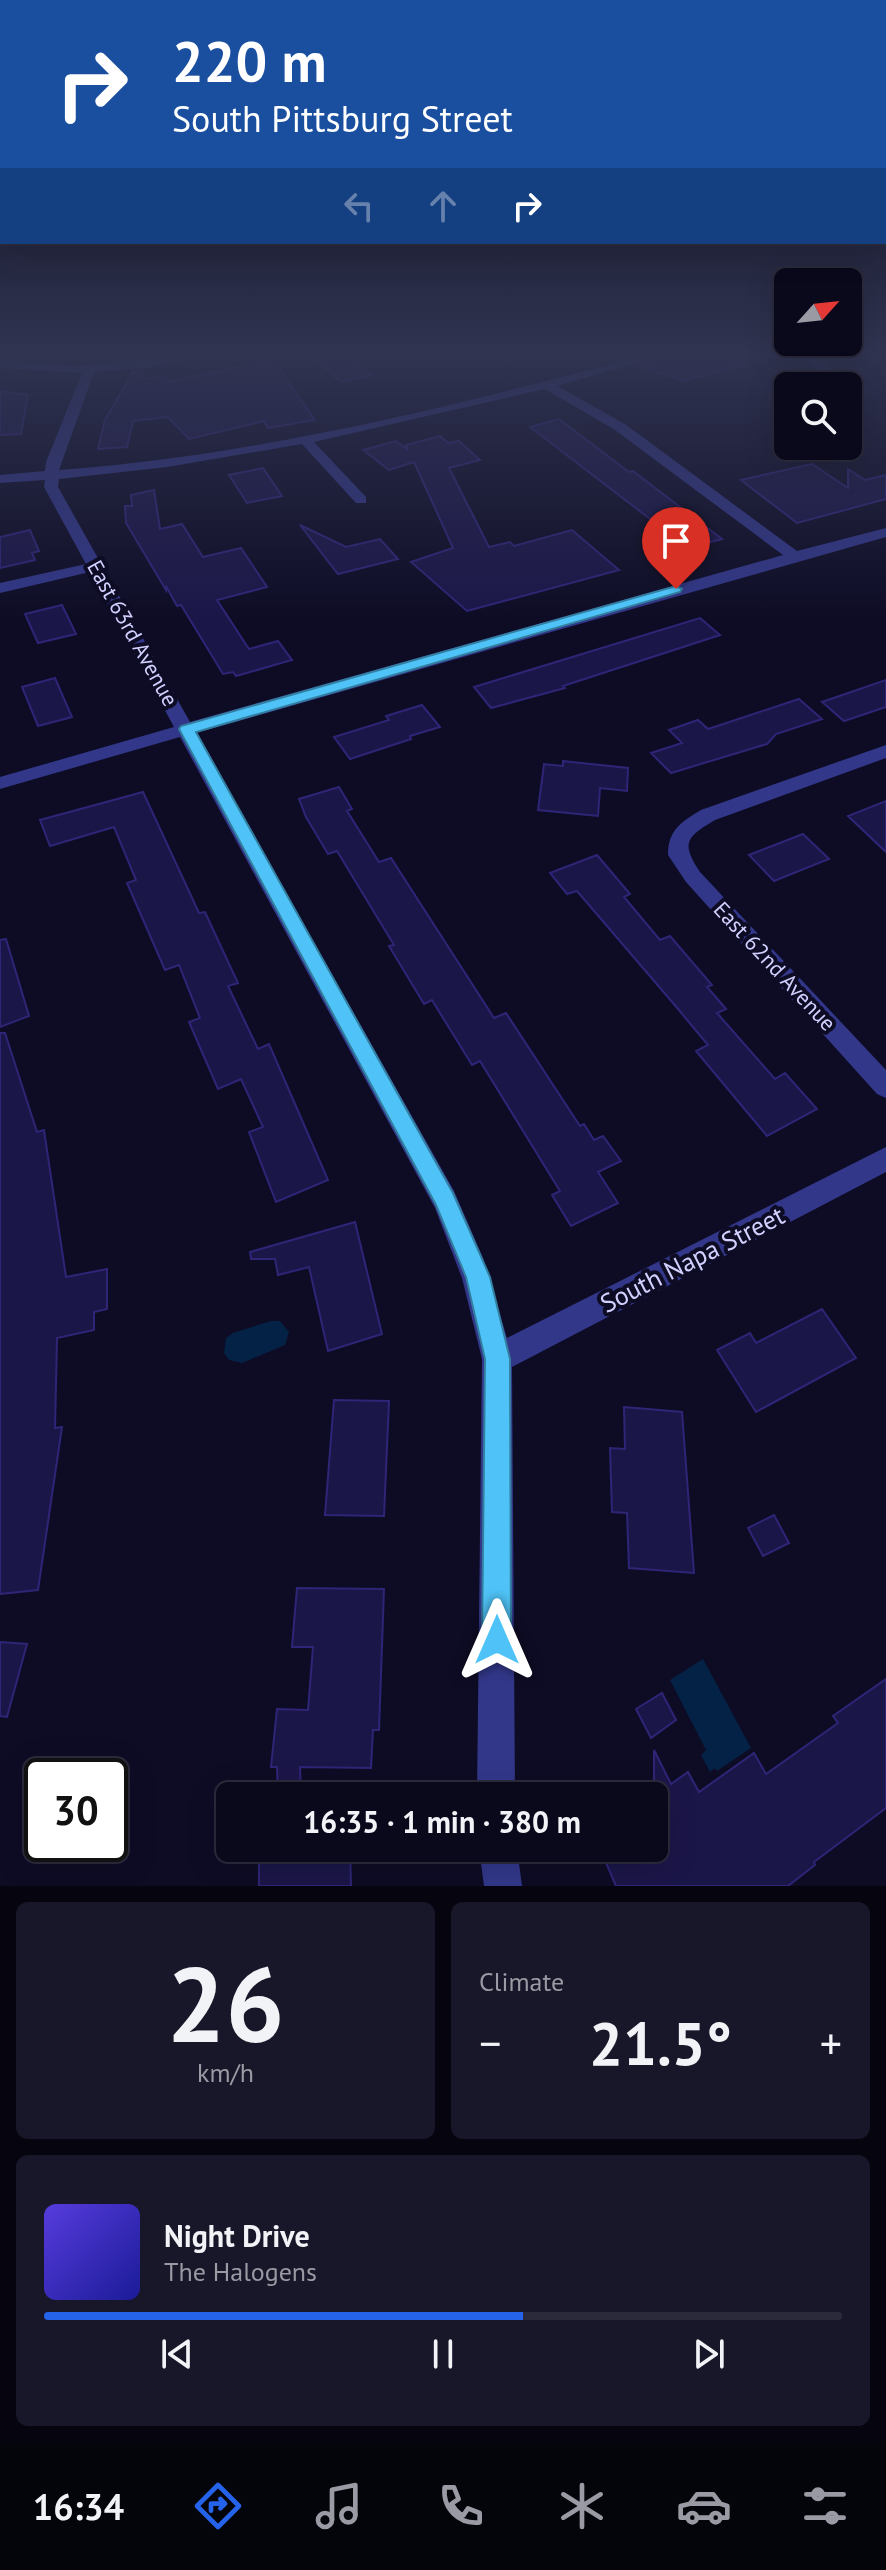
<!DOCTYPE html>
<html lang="en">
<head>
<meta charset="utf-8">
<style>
  :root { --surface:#0a091c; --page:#181729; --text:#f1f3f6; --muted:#999aa3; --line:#2a2a3b; --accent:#2563eb }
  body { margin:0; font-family:"PT Sans",sans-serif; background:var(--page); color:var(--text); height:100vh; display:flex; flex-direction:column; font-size:30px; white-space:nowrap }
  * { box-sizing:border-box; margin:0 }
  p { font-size:26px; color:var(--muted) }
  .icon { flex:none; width:44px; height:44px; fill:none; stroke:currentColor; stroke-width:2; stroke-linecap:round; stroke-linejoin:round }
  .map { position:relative; height:1886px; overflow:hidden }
  .details { display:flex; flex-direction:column; gap:16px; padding:16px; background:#06050f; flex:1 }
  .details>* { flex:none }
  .guide { position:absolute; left:0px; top:0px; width:886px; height:244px; box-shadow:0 8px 32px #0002,0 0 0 2px var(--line); background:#1a4fa0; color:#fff; overflow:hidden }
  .needle { width:52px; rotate:63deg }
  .fabs { position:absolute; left:774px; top:268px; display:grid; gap:16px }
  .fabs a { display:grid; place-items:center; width:88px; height:88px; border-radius:12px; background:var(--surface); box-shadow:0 8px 32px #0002,0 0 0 2px var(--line); font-size:40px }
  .speed { position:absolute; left:24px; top:1758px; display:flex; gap:16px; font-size:40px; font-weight:700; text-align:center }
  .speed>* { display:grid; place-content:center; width:104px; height:104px; border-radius:50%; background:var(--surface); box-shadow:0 8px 32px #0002,0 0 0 2px var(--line); line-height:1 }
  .speed .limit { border:4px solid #111; border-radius:12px; background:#fff; color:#111 }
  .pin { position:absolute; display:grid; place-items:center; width:68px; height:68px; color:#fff; margin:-82px -34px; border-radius:50% 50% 50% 0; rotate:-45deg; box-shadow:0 0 8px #0007 }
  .pin .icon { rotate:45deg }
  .me { position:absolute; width:88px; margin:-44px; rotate:0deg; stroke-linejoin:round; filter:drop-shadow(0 0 6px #0008) }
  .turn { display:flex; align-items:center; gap:28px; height:168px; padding:0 40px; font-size:36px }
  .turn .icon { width:104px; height:104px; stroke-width:2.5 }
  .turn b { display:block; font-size:56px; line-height:68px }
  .lanes { display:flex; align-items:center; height:76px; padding:0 40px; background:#0003; justify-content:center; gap:40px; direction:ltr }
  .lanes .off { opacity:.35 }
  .big { font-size:60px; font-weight:600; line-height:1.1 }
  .details .card { flex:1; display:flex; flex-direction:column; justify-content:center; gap:12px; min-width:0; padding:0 28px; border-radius:12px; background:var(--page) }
  .details .dial { align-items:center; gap:0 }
  .dial b { font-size:104px; line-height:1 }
  .song { display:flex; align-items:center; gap:24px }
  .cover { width:96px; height:96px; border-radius:12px; background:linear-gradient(135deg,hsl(250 70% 55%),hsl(240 70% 35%)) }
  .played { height:8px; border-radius:4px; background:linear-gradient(90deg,var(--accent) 60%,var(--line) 60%) }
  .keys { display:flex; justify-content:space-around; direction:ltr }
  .heat { display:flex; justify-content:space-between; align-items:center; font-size:44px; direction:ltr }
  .details .tiles { flex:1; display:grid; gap:16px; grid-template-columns:1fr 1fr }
  .card:last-child { grid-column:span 2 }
  .trip { position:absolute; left:216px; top:1782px; width:452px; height:80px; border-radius:12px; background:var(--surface); box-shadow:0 8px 32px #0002,0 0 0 2px var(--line); font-weight:600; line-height:80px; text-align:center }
  .tab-bar { display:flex; height:128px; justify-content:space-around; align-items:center; background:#04040b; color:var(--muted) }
  .tab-bar .icon { width:56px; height:56px }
  .tab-bar .current { color:var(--accent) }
  .tab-bar b { font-size:36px; color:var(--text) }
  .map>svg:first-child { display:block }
</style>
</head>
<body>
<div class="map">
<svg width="886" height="1886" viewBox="0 0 886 1886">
  <rect width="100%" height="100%" fill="#0e0c25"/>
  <path fill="#042246" d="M 271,1321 L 280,1321 L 289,1332 L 285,1345 L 242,1363 L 229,1360 L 224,1353 L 226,1338 L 233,1333 Z
    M 703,1659 L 751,1748 L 717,1771 L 715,1768 L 710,1772 L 701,1755 L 706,1750 L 670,1680 Z"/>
  <path fill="#1b1648" stroke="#2e2577" stroke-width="2" d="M 312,356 L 350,356 L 372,375 L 341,382 Z
    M 663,356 L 746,356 L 747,364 L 683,381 L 637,366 Z
    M 273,360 L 315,420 L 268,428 L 264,421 L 189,439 L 168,417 L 133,421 L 127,447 L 98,449 L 105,420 L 133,372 L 144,371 L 142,379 L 165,376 L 167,382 Z
    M 0,391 L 28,395 L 21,434 L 0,435 Z
    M 559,419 L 629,472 L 633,471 L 722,539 L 688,548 L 530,427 Z
    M 440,436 L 448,443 L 459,441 L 480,460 L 449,468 L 489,547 L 510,542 L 514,546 L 572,530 L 619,570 L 467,611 L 411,562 L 453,548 L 414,462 L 389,470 L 363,450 L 396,441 L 407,449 L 406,445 Z
    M 812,464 L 848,488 L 848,469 L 865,480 L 886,475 L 886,499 L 797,523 L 741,480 Z
    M 263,468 L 282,496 L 247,503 L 229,475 Z
    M 154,490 L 160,529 L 182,524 L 203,557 L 241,548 L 267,587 L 217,600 L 249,649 L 278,641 L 292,660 L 236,676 L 233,672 L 223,674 L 181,605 L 177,606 L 166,586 L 166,590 L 126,523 L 125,506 L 132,506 L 131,495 Z
    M 300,525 L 346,547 L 380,539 L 398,559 L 338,574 Z
    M 30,530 L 39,551 L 32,553 L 35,560 L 0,568 L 0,537 Z
    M 62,605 L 76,634 L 38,643 L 25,614 Z
    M 700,618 L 720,635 L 563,686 L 565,688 L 491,708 L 474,687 Z
    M 55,678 L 72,717 L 38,726 L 22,687 Z
    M 886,680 L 886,707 L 844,721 L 822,702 Z
    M 799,699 L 822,719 L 776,734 L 767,744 L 671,773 L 651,753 L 682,743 L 669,730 L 698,720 L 708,729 Z
    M 422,705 L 440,727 L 410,736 L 411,739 L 350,759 L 334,737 L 389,720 L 386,716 Z
    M 563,761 L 628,768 L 627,791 L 600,788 L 598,816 L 538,810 L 544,764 L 563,766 Z
    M 339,787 L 352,809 L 347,811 L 379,862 L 391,858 L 494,1018 L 506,1013 L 580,1126 L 584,1124 L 594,1140 L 603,1136 L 621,1161 L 598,1172 L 618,1203 L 571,1226 L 552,1195 L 560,1191 L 480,1061 L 472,1065 L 432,1000 L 424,1004 L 389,946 L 394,945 L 337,851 L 328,854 L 306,817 L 299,799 Z
    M 143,792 L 199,913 L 205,912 L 238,983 L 228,986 L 258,1049 L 269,1044 L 328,1180 L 276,1202 L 249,1132 L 263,1127 L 241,1079 L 218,1089 L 189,1022 L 200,1018 L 179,965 L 165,970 L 127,883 L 136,880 L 114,827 L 50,846 L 40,820 Z
    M 886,801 L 886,852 L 848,816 Z
    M 803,834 L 829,859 L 774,881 L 749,855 Z
    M 597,855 L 630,894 L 624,897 L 660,940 L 670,936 L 712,985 L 707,987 L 726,1009 L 717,1013 L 775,1079 L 785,1073 L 817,1109 L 767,1136 L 696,1051 L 708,1045 L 673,1003 L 577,891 L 567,894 L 550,873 Z
    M 6,939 L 29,1016 L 0,1027 L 0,940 Z
    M 0,1033 L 5,1033 L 37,1132 L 44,1130 L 66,1277 L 107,1269 L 107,1309 L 94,1312 L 94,1330 L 57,1338 L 55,1428 L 62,1427 L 38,1590 L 0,1594 Z
    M 355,1222 L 382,1334 L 328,1351 L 309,1267 L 278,1275 L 275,1259 L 251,1259 L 250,1252 Z
    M 822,1309 L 856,1358 L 756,1412 L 717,1350 L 750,1333 L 756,1343 Z
    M 334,1400 L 389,1401 L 384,1516 L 325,1515 Z
    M 624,1407 L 682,1412 L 694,1573 L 629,1568 L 627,1513 L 612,1512 L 610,1448 L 625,1449 Z
    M 774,1515 L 789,1543 L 763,1556 L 748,1528 Z
    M 297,1588 L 384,1589 L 379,1730 L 373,1730 L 371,1768 L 300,1767 L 301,1796 L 278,1796 L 277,1767 L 271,1767 L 277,1709 L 308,1710 L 313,1647 L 292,1647 Z
    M 0,1642 L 27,1644 L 7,1717 L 0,1716 Z
    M 886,1679 L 886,1808 L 814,1862 L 815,1865 L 788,1886 L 616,1886 L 604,1858 L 619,1848 L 654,1848 L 654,1750 L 671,1784 L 688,1772 L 699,1792 L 754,1753 L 766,1774 L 838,1723 L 833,1716 Z
    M 662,1693 L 676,1720 L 651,1738 L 636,1709 Z
    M 277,1848 L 350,1848 L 351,1886 L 259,1886 L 259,1859 L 278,1857 Z"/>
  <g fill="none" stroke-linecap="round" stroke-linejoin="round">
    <path fill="#323789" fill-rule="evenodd" d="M 177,356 L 204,356 L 149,368 L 94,372 L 59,470 C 256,455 450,408 640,356 L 660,356 L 557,386 L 625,424 L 797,551 L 886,528 L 886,537 L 196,733 L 454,1191 L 483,1258 L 507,1338 L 886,1147 L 886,1172 L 512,1367 L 515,1796 L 477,1796 L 482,1359 L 462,1278 L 435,1208 L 180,737 L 0,789 L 0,777 L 174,727 L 90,572 L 0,593 L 0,583 L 86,564 L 44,487 L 45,480 L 0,483 L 0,475 L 45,471 L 46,462 L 82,373 L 0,368 L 0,360 L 75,366 ZM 545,389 L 615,430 L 783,555 L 190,722 L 58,487 L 59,479 L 167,467 L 302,444 L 356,503 L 366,503 L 366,497 L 314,442 Z
      M 798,356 C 821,356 834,368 847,386 L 835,386 L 827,375 Z
      M 886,745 L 886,758 L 715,820 C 687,837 680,842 700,872 L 886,1070 L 886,1098 L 877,1094 L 686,882 L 668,855 C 668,830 681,822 701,810 Z
      M 479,1848 L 517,1848 L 522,1886 L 484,1886 Z"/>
  </g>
  <linearGradient id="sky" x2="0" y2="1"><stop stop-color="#080714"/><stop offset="0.57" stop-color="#303451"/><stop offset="1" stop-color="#303451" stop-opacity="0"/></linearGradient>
  <rect width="886" height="620" fill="url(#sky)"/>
  <path fill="#4fc3f7" stroke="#337fa1" stroke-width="2" d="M 676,586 L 682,589 L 680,592 L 196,732 L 453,1193 L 490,1277 L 510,1359 L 511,1640 L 507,1650 L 497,1654 L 487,1650 L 482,1640 L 485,1359 L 466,1277 L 436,1205 L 179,729 L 181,726 Z"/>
  <g text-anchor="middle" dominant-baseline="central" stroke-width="8" stroke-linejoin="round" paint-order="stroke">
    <g font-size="22" fill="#d1d0ff" stroke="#0e0c25">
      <text transform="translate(133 633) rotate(61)">East 63rd Avenue</text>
      <text transform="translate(775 966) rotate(47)">East 62nd Avenue</text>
    </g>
    <g font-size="26" fill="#d1d0ff" stroke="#0e0c25">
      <text transform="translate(692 1259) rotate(-27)">South Napa Street</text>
    </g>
  </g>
</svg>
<div class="fabs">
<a><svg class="needle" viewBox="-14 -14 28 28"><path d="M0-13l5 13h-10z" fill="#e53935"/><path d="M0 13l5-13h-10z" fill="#999aa3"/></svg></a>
<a><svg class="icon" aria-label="search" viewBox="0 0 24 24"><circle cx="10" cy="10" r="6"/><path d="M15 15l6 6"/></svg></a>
</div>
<div class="speed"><div class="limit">30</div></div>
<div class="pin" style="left:676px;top:589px;background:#d93025"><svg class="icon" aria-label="arrive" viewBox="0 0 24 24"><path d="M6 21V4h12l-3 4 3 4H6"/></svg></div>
<svg class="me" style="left:497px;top:1640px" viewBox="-20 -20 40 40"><path d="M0-17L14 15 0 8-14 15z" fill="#4fc3f7" stroke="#fff" stroke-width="4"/></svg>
<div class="trip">16:35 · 1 min · 380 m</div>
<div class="guide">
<div class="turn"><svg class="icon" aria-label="right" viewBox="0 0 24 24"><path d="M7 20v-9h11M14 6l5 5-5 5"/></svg><div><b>220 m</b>South Pittsburg Street</div></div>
<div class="lanes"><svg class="icon off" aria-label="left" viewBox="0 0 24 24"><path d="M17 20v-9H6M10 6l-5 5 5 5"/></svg><svg class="icon off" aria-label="ahead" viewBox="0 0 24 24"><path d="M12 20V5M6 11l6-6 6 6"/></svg><svg class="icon" aria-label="right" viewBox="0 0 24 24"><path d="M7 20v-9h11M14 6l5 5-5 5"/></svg></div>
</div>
</div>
<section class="details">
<div class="tiles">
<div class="card dial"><b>26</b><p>km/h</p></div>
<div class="card"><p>Climate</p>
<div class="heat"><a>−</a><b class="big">21.5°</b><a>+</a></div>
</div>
<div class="card">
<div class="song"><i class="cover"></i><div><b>Night Drive</b><p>The Halogens</p></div></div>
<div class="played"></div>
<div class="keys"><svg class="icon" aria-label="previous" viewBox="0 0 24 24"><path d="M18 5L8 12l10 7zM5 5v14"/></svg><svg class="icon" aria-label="pause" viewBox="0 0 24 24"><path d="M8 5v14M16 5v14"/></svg><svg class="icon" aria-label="next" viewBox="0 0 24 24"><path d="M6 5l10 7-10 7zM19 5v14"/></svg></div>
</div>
</div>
</section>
<nav class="tab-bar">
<b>16:34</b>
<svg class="icon current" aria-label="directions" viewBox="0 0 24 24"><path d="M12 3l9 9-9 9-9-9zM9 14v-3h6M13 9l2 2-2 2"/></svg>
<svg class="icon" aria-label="music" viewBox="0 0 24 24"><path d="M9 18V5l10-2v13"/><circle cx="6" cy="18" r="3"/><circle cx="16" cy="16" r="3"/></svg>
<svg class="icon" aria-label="phone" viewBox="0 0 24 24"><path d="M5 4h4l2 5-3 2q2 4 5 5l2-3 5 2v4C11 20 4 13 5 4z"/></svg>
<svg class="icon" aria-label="climate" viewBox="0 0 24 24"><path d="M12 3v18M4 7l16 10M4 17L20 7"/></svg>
<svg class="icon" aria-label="car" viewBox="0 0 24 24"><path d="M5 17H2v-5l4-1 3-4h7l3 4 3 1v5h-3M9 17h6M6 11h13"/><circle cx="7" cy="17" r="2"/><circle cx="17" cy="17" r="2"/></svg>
<svg class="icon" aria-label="filters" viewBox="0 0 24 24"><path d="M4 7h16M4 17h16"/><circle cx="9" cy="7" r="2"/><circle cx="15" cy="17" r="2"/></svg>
</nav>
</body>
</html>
